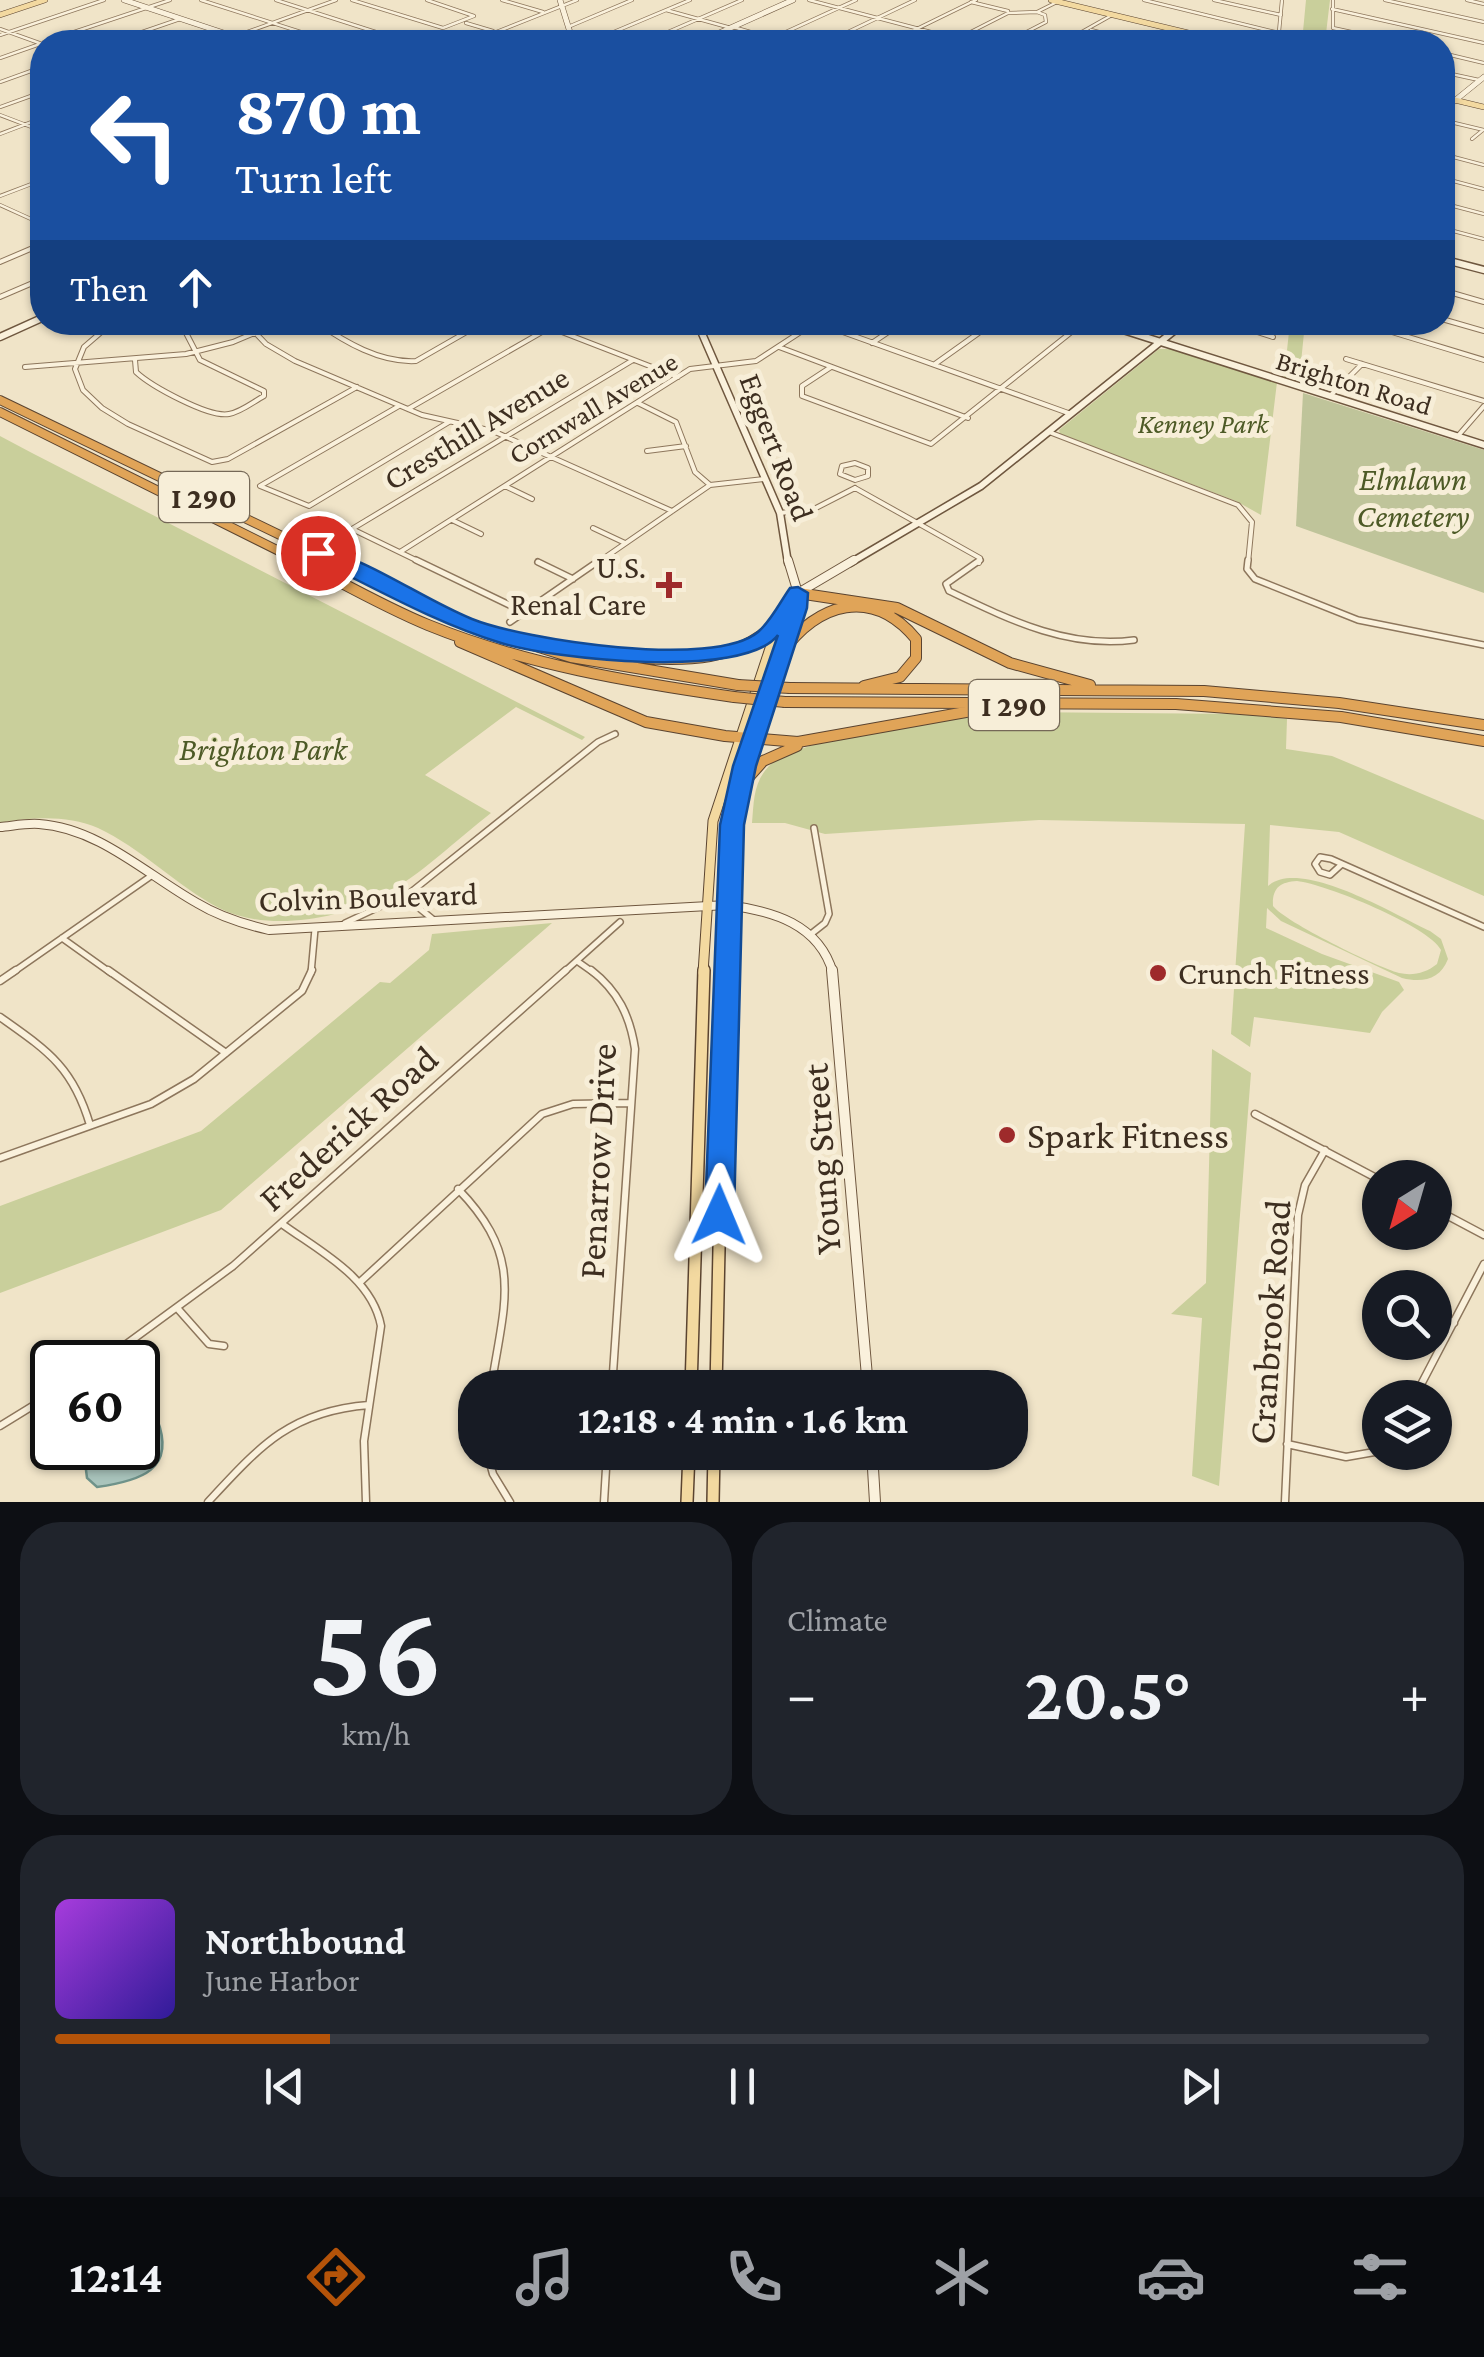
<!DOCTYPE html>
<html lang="en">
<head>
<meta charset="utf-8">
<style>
  :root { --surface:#171b24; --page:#20242c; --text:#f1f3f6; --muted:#9ea1a6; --line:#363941; --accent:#b45309 }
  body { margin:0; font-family:"Crimson Pro",serif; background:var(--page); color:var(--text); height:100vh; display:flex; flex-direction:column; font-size:38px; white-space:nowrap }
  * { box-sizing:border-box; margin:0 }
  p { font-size:32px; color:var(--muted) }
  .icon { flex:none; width:55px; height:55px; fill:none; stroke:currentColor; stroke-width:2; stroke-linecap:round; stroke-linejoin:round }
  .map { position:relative; height:1502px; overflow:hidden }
  .sheet { display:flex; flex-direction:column; gap:20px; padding:20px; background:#0d0f14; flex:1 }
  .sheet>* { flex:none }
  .banner { position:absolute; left:30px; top:30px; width:1425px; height:305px; border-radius:40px; box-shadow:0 2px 8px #0004; background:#1a4fa0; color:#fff; overflow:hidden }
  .needle { width:65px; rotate:217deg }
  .fabs { position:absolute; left:1362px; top:1160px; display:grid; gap:20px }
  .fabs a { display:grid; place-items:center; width:90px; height:90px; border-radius:50%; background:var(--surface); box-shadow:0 2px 8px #0004; font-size:50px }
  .speed { position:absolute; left:30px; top:1340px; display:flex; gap:20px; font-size:50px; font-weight:700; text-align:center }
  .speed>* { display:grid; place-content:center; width:130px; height:130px; border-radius:50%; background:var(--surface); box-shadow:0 2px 8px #0004; line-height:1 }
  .speed .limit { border:5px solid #111; border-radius:15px; background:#fff; color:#111 }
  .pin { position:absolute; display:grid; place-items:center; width:85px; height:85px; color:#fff; margin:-42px; border:5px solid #fff; border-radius:50%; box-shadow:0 2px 10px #0007 }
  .me { position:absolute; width:110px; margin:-55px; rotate:1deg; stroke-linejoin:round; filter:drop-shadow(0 0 8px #0008) }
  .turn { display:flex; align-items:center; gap:35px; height:210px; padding:0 40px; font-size:45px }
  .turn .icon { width:130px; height:130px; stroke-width:2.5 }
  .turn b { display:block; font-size:70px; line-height:85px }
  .then { display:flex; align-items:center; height:95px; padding:0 40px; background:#0003; gap:20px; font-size:38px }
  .big { font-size:75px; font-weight:700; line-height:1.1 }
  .sheet .widget { flex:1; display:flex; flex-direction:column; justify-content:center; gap:15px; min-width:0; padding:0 35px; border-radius:40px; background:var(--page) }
  .sheet .dial { align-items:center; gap:0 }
  .dial b { font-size:130px; line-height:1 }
  .song { display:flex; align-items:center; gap:30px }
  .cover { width:120px; height:120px; border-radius:15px; background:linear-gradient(135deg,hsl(280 70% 55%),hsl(250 70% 35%)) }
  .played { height:10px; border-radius:5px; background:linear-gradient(90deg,var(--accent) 20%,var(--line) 20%) }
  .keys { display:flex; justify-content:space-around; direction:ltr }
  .heat { display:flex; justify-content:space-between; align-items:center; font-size:55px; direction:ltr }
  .sheet .tiles { flex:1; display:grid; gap:20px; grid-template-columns:1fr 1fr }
  .widget:last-child { grid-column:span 2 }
  .trip { position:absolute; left:458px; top:1370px; width:570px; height:100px; border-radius:40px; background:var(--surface); box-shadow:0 2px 8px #0004; font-weight:700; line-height:100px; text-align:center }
  .dock { display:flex; height:160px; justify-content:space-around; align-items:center; background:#090b0e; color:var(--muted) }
  .dock .icon { width:70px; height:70px }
  .dock .current { color:var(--accent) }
  .dock b { font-size:45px; color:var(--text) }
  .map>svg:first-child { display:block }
</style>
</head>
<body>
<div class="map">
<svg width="1484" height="1502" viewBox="0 0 1484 1502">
  <rect width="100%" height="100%" fill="#f0e4c8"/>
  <path fill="#c9cf9b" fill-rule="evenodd" d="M 1306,0 L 1330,0 L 1325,42 L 1302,42 Z
    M 1290,323 L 1305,323 L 1299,382 L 1284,377 Z
    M 1159,349 L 1171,349 L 1277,382 L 1261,515 L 1236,501 L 1060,434 L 1059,430 Z
    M 0,436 L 32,453 L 585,737 L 582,740 L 516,707 L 425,775 L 491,813 C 456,840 421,875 382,896 C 338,920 265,932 219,908 C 177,886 141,848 98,828 C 68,815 31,817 0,823 Z
    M 1010,712 L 1241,714 L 1287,719 L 1286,749 L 1332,756 L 1484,820 L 1484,896 L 1339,832 L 1270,825 L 1268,886 C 1300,857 1395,915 1430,931 L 1441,939 L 1448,959 C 1440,980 1422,983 1402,978 L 1281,921 L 1267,908 L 1266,928 L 1322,954 L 1399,982 L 1404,990 L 1382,1012 L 1370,1033 L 1254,1017 L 1250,1047 L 1231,1034 L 1245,824 L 1039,820 L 825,834 L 785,823 L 752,823 C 754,801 753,783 769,766 C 797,737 967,712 1010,712 ZM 1297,881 C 1325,884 1429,926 1441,950 L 1437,964 C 1426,973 1413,976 1399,973 C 1377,967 1285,922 1273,906 C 1272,888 1280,882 1297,881 Z
    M 552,923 L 221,1210 L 0,1293 L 0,1206 L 201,1131 L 380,982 L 390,983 L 429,950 L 432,934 Z
    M 1212,1049 L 1251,1073 L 1219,1486 L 1192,1476 L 1202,1318 L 1171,1314 L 1206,1283 Z"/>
  <path fill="#bfc49a" d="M 1303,393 L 1484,450 L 1484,593 L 1296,526 Z"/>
  <path fill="#a9c4bc" stroke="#6f938a" stroke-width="2.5" d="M 148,1414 L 157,1419 C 177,1470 140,1481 97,1487 L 87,1478 L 85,1462 L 92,1448 L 138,1448 L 138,1416 Z"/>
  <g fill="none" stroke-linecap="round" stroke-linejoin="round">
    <defs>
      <path id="street-far3" d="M 201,0 L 332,42
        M 276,0 L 407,42
        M 352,0 L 443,28 L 474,16 L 427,0
        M 502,0 L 543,12
        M 809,0 L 969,42
        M 1144,0 L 1279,33
        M 1214,0 L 1281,15
        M 1333,0 L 1333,28 L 1397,42
        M 1385,0 L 1484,22
        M 1467,0 L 1484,4
        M 971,2 L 1008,11
        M 1332,9 L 1484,43
        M 666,10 L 731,28
        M 1037,12 L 1057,2
        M 466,23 L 493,31
        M 568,27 L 632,0
        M 733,27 L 786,42
        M 0,29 L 42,44
        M 1091,30 L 1126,39 L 1120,42
        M 0,35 L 104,0
        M 236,36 L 336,0
        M 44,42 L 170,0
        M 113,42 L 180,19
        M 180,42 L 214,30
        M 471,42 L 577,0
        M 590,42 L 690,0
        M 645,42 L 742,0
        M 764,42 L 856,0
        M 827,42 L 915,0
        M 890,42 L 976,0
        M 951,42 L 1008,13 L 1037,12
        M 1007,42 L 1046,22 L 1045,15 L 1037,12
        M 1064,42 L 1112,15
        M 1179,42 L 1192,34
        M 1278,42 L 1282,0
        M 1351,42 L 1355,33
        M 1442,53 L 1484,63
        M 0,58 L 40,44
        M 1442,72 L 1479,80
        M 0,82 L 42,67
        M 0,107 L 42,92
        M 0,115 L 42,131
        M 1442,120 L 1484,130
        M 0,134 L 42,118
        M 1472,139 L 1483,130
        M 1442,154 L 1484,165
        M 1442,178 L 1484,189
        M 0,196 L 42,180
        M 1442,203 L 1484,214
        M 0,205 L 42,224
        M 1442,228 L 1484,239
        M 38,246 L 42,244"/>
      <path id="street-far2" d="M 0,262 L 42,244
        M 1442,290 L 1484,302
        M 0,297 L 42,279
        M 1442,319 L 1484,331
        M 113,322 L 84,347 L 75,369 L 83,390 L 102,408 L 128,424 L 212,462 L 228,459 L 357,387
        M 245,322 L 266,344 L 295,361 L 422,415 L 493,431 L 672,511
        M 316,322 C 345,342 380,363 416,361 L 484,322
        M 536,322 L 678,377
        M 815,322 L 1071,414
        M 1226,322 L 1273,337
        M 1359,322 L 1484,360
        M 698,326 L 728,322
        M 872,343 L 903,322
        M 779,347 L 968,418
        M 1346,359 L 1484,401
        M 135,360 L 136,372 C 151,386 209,418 229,414 C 241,412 253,402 264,396 L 264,391 L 200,360 L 184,329 L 176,328
        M 935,364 L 994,322
        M 25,367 L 186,354 L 233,342 L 280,322
        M 831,367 L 802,386 L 802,396 L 931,444 L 1084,322
        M 1330,396 L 1362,364
        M 638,403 L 676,422 L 695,472 L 710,485
        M 399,406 L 260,486 L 309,506 L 449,422
        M 408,409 L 549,328
        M 1049,432 L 1238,505 L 1252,522 L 1248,563
        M 1457,437 L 1484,406
        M 647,451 L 686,446
        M 855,463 L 868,468 L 868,476 L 855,480 L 840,474 L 842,466 Z
        M 505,486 L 532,499
        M 855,488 L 980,558 L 979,563
        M 780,513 L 814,509 L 855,488
        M 452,520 L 481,534
        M 593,528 L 625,543
        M 400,552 L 690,369 L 756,361 L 816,322
        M 422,563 L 352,529 L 633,360
        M 597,563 L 710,485 L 764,479"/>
      <path id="street-far1" d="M 416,560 L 524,612
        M 980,560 L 946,584 L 949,591 C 1008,619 1067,649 1134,640
        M 1248,560 L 1247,569 L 1255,579 L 1358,620 L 1484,645
        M 538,562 L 573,579
        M 510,622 L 600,560
        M 1342,864 L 1330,875 L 1320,872 L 1315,864 L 1320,857 L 1331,859 L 1484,927
        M 417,890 L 419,908 L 435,921
        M 345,923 L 411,892 L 598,742 L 615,734
        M 811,934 L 825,923 L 829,914 L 814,828
        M 62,938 L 111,973
        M 577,961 L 594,973
        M 12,973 L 151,876
        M 311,973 L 315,929
        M 563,973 L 620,922"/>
      <path id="street" d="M 108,970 L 226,1053
        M 591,970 C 618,991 630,1016 635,1049 L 612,1388
        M 0,981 L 16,970
        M 0,1017 C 48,1051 73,1067 90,1125
        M 1255,1114 L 1380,1180
        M 0,1158 L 151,1104 L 194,1079 L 302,991 L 312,970
        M 458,1189 C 525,1258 504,1302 491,1388
        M 1435,1209 L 1484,1235
        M 282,1224 C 319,1251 372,1277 381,1326 L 364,1441 L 366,1502
        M 359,1283 L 542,1114 L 573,1104 L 631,1103
        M 178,1309 L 209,1344 L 224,1346
        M 1435,1312 L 1454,1323
        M 1435,1333 L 1445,1339
        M 102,1362 L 233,1266 L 566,970
        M 1414,1398 L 1484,1264
        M 0,1426 L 52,1394
        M 1287,1444 L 1346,1457 L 1380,1451
        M 487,1452 L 493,1474 L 510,1502
        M 208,1502 C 259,1447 290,1411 369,1405
        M 604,1502 L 607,1452
        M 1285,1502 L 1298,1215 L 1305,1185 L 1325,1150"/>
      <path id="secondary-far3" d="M 124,0 L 251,42
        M 560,0 L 573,42
        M 699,42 L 793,0
        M 1442,111 L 1484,77"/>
      <path id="secondary-far2" d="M 1442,259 L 1484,270
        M 697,322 L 780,513 L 788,563
        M 1098,322 L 1484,445
        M 0,337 L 42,318
        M 850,563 L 981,486 L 1185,322"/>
      <path id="secondary-far1" d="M 788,560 L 798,593 L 854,560
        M 0,827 C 12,826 26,823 39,824 C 99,828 147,875 197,903 C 220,917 243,924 269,930 L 727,905 C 773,911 819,924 833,973"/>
      <path id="secondary" d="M 832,970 L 868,1388
        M 872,1452 L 875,1502"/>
      <path id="primary-far2" d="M 1051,0 L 1226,42
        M 0,15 L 45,0
        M 1442,97 L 1484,107"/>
      <path id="primary-far1" d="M 703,973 L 713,821 L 780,618 L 798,593
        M 725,973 L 732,825 L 744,766 L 797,608 L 797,596"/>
      <path id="primary" d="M 691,1388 L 704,970
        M 716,1388 L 725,970
        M 687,1502 L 689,1452
        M 713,1502 L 714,1452"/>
      <path id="highway-far1" d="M 0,400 L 338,563
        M 0,412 L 303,563"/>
      <path id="highway" d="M 298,560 C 341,582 384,607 428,625 C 526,665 630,682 734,697
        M 332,560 L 463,623 L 571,657 L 738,685
        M 798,593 L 897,608 L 1010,663 L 1090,685
        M 460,642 L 646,722 L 725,736 L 798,742 L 977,710
        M 554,647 C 626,655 727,681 780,618
        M 782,653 C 817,602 873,587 916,639 L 916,658 L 900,677 L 864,686
        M 790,688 L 1204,691 L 1339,703 L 1484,725
        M 785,702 L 1176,704 L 1341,717 L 1484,741
        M 739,788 L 763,761 L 797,746"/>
    </defs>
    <use href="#street-far3" stroke="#8d765c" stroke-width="4"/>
    <use href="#street-far2" stroke="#8d765c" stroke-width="6"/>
    <use href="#street-far1" stroke="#8d765c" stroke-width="8"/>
    <use href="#street" stroke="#8d765c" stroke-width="9"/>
    <use href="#secondary-far3" stroke="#6f573f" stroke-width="6"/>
    <use href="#secondary-far2" stroke="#6f573f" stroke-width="9"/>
    <use href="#secondary-far1" stroke="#6f573f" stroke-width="10"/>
    <use href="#secondary" stroke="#6f573f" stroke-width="12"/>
    <use href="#primary-far2" stroke="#5b4430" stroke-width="6"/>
    <use href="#primary-far1" stroke="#5b4430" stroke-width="11"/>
    <use href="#primary" stroke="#5b4430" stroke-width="14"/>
    <use href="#highway-far1" stroke="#5b4430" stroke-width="10"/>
    <use href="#highway" stroke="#5b4430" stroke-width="12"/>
    <use href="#street-far3" stroke="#faf1dc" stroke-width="2.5"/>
    <use href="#street-far2" stroke="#faf1dc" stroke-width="4"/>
    <use href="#street-far1" stroke="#faf1dc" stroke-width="5"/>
    <use href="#street" stroke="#faf1dc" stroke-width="6"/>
    <use href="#secondary-far3" stroke="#faf1dc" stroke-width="5"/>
    <use href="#secondary-far2" stroke="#faf1dc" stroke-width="6"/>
    <use href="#secondary-far1" stroke="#faf1dc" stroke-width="8"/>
    <use href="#secondary" stroke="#faf1dc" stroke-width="10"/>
    <use href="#primary-far2" stroke="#f3d9a0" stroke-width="5"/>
    <use href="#primary-far1" stroke="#f3d9a0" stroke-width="9"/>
    <use href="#primary" stroke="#f3d9a0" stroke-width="11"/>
    <use href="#highway-far1" stroke="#e0a458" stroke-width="8"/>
    <use href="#highway" stroke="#e0a458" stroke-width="10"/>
    <defs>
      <path id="highway-bridge" d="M 738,685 L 790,688
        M 734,697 L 785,702"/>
    </defs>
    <use href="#highway-bridge" stroke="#5b4430" stroke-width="12" stroke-linecap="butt"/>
    <use href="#highway-bridge" stroke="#e0a458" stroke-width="10"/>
  </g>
  <path fill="#1a73e8" stroke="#114b97" stroke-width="2.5" d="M 318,547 C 372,561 421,598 472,619 C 524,640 714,669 758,632 C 771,621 780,602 790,588 L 798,587 L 808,593 L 807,608 L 756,766 L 744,825 L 734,1215 L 730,1224 L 719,1227 L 709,1224 L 705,1215 L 720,825 L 733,766 L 778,635 C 744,680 552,659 501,643 C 435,623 373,587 311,557 L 311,549 Z"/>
  <g fill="#9e2a2b" stroke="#f7eed8" stroke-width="4">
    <path d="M664 570h10v10h10v10h-10v10h-10v-10h-10v-10h10z"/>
    <circle cx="1158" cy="973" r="10"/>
    <circle cx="1007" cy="1135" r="10"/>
  </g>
  <g text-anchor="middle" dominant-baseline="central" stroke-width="10" stroke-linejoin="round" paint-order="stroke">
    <g font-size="28" fill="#3d2e20" stroke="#f7eed8">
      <text transform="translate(1354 383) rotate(17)">Brighton Road</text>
      <text transform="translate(593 408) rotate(-31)">Cornwall Avenue</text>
    </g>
    <g font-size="28" font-style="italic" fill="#4d5a26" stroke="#f7eed8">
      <text x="1203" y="423">Kenney Park</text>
    </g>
    <g fill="#f7eed8" stroke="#756857" stroke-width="2.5">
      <rect x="159" y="472" width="90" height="50" rx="8"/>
      <rect x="969" y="680" width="90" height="50" rx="8"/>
    </g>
    <g font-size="30" font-weight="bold" fill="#3d2e20">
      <text x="204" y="497">I 290</text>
      <text x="1014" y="705">I 290</text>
    </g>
    <g font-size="32" fill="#3d2e20" stroke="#f7eed8">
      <text transform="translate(476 428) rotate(-31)">Cresthill Avenue</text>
      <text transform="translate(777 447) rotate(69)">Eggert Road</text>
      <text transform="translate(368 897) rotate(-2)">Colvin Boulevard</text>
    </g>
    <g font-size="32" font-style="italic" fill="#4d5a26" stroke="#f7eed8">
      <text x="1413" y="479">Elmlawn<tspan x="1413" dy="37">Cemetery</tspan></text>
      <text x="263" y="749">Brighton Park</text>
    </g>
    <g font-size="32" fill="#3d2e20" stroke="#f7eed8" text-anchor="end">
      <text x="646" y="567">U.S.<tspan x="646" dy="37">Renal Care</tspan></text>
      <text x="1178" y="973" text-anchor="start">Crunch Fitness</text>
    </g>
    <g font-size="38" fill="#3d2e20" stroke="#f7eed8">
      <text transform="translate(348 1128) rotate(-42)">Frederick Road</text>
      <text transform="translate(821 1159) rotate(-94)">Young Street</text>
      <text transform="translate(597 1161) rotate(-87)">Penarrow Drive</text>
      <text transform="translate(1269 1322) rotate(-86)">Cranbrook Road</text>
    </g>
    <g font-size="38" fill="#3d2e20" stroke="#f7eed8" text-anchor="start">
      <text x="1027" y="1135">Spark Fitness</text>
    </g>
  </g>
</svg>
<div class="fabs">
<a><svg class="needle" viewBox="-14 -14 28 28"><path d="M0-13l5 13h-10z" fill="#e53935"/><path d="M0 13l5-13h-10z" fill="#9ea1a6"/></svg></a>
<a><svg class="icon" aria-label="search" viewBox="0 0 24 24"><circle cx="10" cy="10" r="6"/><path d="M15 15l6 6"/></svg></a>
<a><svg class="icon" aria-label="layers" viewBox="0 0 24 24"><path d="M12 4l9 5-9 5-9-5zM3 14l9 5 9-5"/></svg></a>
</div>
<div class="speed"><div class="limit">60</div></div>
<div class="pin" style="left:318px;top:553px;background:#d93025"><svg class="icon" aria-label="arrive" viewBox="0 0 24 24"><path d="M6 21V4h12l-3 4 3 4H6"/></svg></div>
<svg class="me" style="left:719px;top:1215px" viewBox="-20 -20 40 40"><path d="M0-17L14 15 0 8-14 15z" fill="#1a73e8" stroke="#fff" stroke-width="4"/></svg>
<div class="trip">12:18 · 4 min · 1.6 km</div>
<div class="banner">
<div class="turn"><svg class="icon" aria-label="left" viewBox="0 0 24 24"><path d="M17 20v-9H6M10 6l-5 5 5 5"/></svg><div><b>870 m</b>Turn left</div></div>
<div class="then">Then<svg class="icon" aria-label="ahead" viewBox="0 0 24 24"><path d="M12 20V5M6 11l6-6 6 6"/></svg></div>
</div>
</div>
<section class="sheet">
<div class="tiles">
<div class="widget dial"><b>56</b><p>km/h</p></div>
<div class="widget"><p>Climate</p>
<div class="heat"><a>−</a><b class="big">20.5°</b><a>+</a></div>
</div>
<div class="widget">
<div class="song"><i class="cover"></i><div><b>Northbound</b><p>June Harbor</p></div></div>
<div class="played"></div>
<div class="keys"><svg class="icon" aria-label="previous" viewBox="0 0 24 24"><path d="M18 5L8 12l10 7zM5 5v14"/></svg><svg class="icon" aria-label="pause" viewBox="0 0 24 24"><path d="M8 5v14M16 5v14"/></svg><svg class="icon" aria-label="next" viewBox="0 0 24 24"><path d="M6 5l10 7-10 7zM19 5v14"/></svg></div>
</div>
</div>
</section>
<nav class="dock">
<b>12:14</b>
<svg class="icon current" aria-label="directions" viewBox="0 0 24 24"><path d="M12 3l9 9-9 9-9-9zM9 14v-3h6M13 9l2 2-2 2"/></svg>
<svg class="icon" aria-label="music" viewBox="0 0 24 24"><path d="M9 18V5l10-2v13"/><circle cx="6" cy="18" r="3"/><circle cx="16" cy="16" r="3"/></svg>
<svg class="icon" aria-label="phone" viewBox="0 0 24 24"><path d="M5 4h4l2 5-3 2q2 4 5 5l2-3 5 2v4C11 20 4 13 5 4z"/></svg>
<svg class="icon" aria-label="climate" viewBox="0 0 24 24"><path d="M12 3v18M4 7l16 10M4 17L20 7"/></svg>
<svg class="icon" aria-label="car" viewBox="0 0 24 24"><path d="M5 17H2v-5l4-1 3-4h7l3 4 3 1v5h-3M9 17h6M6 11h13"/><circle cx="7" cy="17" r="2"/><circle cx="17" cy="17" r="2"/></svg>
<svg class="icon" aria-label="filters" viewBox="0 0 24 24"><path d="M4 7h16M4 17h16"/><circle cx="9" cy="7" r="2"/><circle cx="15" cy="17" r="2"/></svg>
</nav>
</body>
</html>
